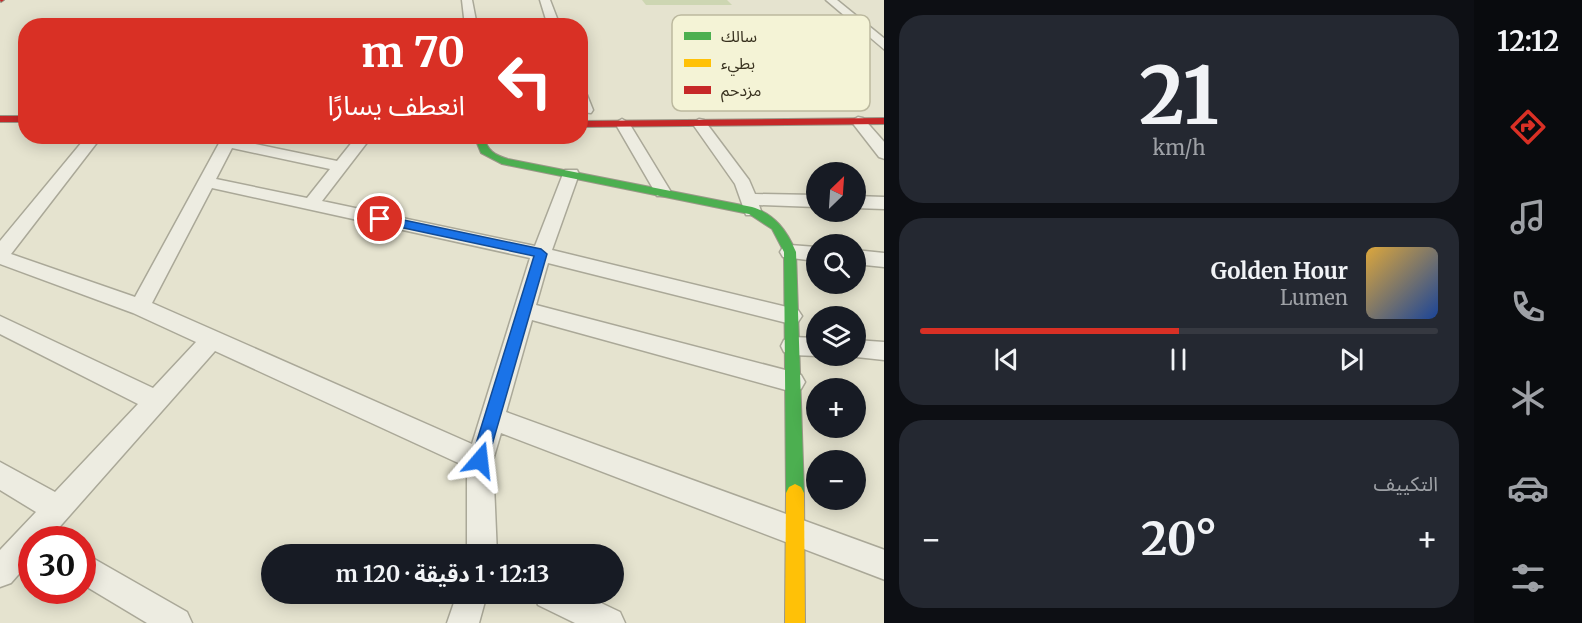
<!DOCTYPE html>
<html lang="ar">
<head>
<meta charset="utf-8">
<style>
  :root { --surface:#171b24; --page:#242831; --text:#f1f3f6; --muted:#9ea1a6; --line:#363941; --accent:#d93025 }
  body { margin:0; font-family:Merriweather,"Noto Sans Arabic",serif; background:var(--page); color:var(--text); direction:rtl; height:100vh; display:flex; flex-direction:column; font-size:22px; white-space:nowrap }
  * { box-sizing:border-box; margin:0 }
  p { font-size:20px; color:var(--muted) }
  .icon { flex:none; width:33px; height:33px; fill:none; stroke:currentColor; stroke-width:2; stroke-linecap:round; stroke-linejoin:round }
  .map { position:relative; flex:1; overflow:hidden; direction:ltr }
  .side { display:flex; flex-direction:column; gap:15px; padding:15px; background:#0d0f14; width:590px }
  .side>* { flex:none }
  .hud { position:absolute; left:18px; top:18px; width:570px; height:126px; border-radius:24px; box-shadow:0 3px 15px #0003; direction:rtl; background:#d93025; color:#fff; overflow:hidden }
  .needle { width:39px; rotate:25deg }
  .buttons { position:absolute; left:806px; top:162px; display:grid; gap:12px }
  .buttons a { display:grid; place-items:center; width:60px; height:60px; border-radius:50%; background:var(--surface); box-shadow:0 3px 15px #0003; font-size:30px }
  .speed { position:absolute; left:18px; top:526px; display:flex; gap:12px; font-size:30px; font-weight:700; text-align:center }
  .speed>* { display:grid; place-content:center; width:78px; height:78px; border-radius:50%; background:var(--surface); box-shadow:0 3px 15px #0003; line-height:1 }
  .speed .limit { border:9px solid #d22; background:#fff; color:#111 }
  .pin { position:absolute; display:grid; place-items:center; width:51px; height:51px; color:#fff; margin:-26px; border:3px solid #fff; border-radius:50%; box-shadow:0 2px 6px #0007 }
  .me { position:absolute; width:66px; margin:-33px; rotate:17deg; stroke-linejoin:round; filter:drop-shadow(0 0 4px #0008) }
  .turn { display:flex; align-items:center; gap:21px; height:126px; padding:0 24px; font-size:27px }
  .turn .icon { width:78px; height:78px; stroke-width:2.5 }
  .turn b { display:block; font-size:42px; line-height:51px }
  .big { font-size:45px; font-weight:700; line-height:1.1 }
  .side .card { flex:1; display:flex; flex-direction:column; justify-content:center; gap:9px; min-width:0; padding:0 21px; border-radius:24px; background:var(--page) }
  .side .dial { align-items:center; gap:0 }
  .dial b { font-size:78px; line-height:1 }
  .song { display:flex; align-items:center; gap:18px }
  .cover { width:72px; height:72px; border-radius:9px; background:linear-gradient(135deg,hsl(40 70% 55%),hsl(220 70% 35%)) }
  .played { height:6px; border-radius:3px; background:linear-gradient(90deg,var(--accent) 50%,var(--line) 50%) }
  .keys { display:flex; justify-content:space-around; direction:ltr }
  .heat { display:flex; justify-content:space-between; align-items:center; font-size:33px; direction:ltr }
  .trip { position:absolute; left:261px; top:544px; width:363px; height:60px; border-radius:30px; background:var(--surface); box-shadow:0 3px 15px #0003; font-weight:700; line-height:60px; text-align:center; direction:rtl }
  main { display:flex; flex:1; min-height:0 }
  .dock { display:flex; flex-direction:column; width:108px; justify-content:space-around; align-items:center; background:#090b0e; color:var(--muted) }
  .dock .icon { width:42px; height:42px }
  .dock .active { color:var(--accent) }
  .dock b { font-size:27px; color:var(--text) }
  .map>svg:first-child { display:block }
</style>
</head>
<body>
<main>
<nav class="dock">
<b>12:12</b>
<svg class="icon active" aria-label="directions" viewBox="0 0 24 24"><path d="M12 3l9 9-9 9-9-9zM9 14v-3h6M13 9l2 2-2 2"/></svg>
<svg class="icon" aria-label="music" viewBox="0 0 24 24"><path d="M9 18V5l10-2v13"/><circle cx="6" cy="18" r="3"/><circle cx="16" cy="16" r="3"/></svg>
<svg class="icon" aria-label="phone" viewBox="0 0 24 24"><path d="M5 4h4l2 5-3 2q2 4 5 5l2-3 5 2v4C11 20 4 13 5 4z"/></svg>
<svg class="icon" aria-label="climate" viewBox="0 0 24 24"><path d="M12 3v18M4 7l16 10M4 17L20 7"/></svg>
<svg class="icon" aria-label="car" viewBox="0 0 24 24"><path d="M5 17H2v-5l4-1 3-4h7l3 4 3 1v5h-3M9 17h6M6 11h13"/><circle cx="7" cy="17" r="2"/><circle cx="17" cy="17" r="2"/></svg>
<svg class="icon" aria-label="filters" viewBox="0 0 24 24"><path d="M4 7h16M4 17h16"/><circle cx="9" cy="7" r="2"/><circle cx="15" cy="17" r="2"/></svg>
</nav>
<section class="side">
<div class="card dial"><b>21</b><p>km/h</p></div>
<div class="card">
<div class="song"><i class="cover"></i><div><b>Golden Hour</b><p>Lumen</p></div></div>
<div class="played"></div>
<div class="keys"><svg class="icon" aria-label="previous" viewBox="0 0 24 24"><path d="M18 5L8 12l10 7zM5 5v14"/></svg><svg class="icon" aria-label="pause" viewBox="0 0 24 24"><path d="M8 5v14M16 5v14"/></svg><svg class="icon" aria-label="next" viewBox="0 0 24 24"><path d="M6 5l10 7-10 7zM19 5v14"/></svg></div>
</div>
<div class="card"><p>التكييف</p>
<div class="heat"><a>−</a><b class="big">20°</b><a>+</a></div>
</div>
</section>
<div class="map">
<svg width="885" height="623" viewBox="0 0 885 623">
  <rect width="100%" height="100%" fill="#e5e3cf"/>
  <path fill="#cdd6b2" d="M 642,0 L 727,0 L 732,5 L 646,5 Z"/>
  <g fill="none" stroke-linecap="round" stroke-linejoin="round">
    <defs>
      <path id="street" d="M 462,0 L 472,0 L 477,26 L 465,26 Z
        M 540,0 L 550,0 L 560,26 L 548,26 Z
        M 826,0 L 837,0 L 885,39 L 885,50 Z
        M 580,91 L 587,95 L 593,110 L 591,113 L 580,112 Z
        M 858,117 L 863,118 L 885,143 L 885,159 L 879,157 L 851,121 Z
        M 622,119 L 629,123 L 671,192 L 669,196 L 657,196 L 655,192 L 615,123 Z
        M 699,119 L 704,120 L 749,180 L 755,194 L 816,195 L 816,207 L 759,205 L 761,211 L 758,215 L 746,215 L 735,184 L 692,123 Z
        M 87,136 L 102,136 L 11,254 L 135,297 L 223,136 L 238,136 L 236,140 L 337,161 L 357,136 L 372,136 L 322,201 L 535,246 L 563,174 L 565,170 L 577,170 L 579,174 L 552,250 L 791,308 L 798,310 L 802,316 L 798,322 L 791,324 L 548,263 L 536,305 L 793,372 L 801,375 L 805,382 L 801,389 L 793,392 L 532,320 L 506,412 L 885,550 L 885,580 L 501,433 L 493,460 L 497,555 L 467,555 L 467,467 L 215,351 L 48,540 L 32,540 L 32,559 L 11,583 L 0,587 L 0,550 L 36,512 L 0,490 L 0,462 L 55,492 L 138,404 L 0,334 L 0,316 L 153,388 L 196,342 L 133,313 L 0,264 L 0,241 ZM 232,148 L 330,169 L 307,198 L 216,179 ZM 212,188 L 530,258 L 472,444 L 152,303 Z
        M 855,196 L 885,197 L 885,209 L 855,208 Z
        M 790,245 L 816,247 L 816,261 L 783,257 L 780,252 L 783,247 Z
        M 855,250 L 885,253 L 885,267 L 855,264 Z
        M 792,337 L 816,338 L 818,356 L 792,355 L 784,352 L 781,346 L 784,340 Z
        M 855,340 L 885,342 L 885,360 L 847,356 L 855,356 Z
        M 82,552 L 187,612 L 192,623 L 147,623 L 82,584 Z
        M 457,594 L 487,594 L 479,623 L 447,623 Z
        M 534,594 L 582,594 L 620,612 L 625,623 L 575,623 L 538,605 Z"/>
      <path id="fast" d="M 474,136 L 484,136 C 487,151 495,155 508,159 L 752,207 C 775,214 787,231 796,252 L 804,493 L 801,499 L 795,502 L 789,499 L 786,493 L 784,252 L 772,229 L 749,214 L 502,164 L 481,153 Z"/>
      <path id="slow" d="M 795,484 L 801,487 L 804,493 L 805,623 L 785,623 L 786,493 L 789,487 Z"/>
      <path id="jam" d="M 0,0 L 4,0 L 1,2 Z
        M 0,116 L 26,116 L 26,122 L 0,122 Z
        M 885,118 L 885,124 L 580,127 L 580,121 Z"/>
    </defs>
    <use href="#street" stroke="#aaa898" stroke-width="3"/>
    <use href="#fast" stroke="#9a9788" stroke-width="2"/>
    <use href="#slow" stroke="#9a9788" stroke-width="2"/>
    <use href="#jam" stroke="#9a9788" stroke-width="2"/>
    <use href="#street" fill="#edece1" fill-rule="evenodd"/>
    <use href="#fast" fill="#4caf50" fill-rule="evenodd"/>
    <use href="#slow" fill="#ffc107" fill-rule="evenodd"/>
    <use href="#jam" fill="#c62828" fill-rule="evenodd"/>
  </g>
  <path fill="#1a73e8" stroke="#114b97" stroke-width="1.5" d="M 380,215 L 541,249 L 547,254 L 486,466 L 480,468 L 474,466 L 471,460 L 534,256 L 376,222 L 374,219 Z"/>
  <rect x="672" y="15" width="198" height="96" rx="9" fill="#f4f3d6" stroke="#bcb99f" stroke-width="1.5"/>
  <rect x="684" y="32" width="27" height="8" fill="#4caf50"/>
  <rect x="684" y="59" width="27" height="8" fill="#ffc107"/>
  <rect x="684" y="86" width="27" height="8" fill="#c62828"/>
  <g font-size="16" fill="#393220">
    <text x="721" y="42">سالك</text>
    <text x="721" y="69">بطيء</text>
    <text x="721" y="96">مزدحم</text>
  </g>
</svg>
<div class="buttons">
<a><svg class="needle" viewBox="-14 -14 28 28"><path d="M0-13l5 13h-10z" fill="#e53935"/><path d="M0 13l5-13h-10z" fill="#9ea1a6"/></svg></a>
<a><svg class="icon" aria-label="search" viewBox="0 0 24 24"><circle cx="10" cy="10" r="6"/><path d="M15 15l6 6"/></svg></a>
<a><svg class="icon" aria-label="layers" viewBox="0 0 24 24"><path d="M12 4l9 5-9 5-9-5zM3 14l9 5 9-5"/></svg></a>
<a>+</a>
<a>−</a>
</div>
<div class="speed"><div class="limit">30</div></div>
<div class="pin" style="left:380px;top:219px;background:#d93025"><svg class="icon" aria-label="arrive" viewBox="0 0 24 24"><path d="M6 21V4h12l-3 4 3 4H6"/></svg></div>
<svg class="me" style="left:480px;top:460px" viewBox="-20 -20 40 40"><path d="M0-17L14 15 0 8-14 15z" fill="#1a73e8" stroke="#fff" stroke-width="4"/></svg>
<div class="trip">12:13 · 1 دقيقة · 120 m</div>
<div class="hud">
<div class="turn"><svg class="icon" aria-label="left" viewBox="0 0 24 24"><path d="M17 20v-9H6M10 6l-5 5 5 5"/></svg><div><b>70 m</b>انعطف يسارًا</div></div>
</div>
</div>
</main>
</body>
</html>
